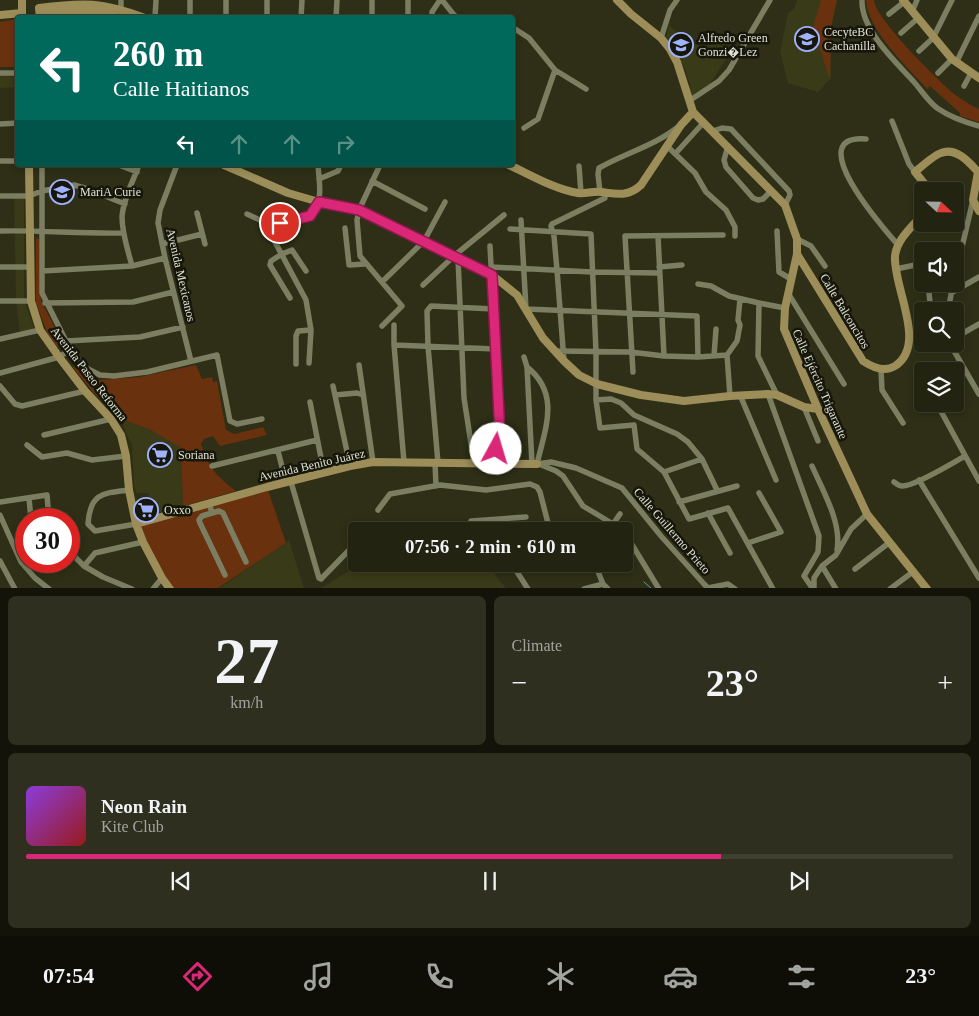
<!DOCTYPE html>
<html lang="en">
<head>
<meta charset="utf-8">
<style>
  :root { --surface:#222310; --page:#2e2f1e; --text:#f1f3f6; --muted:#a2a49f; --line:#3f4030; --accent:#db2777 }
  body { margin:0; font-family:"Times New Roman",serif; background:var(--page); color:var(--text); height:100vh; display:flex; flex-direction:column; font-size:19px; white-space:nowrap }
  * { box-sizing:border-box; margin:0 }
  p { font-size:16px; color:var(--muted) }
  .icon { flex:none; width:28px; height:28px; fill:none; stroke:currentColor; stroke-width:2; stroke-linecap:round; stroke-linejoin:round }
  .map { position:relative; height:588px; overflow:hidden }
  .details { display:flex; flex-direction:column; gap:8px; padding:8px; background:#131309; flex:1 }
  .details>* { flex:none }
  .top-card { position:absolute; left:15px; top:15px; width:500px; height:152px; border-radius:5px; box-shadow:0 2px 8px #0003,0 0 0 1px var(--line); background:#00695c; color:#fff; overflow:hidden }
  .needle { width:32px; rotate:112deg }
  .tools { position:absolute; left:914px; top:182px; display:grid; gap:10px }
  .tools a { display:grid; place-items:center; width:50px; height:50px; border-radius:5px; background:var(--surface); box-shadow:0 2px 8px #0003,0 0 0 1px var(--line); font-size:25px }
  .speed { position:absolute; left:15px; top:508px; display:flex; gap:10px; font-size:25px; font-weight:700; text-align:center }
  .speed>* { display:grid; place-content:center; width:65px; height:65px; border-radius:50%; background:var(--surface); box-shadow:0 2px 8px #0003,0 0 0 1px var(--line); line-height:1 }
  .speed .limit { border:8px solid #d22; background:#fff; color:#111 }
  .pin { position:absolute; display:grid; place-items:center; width:42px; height:42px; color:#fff; margin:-21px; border:2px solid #fff; border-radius:50%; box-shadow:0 1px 5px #0007 }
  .me { position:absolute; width:55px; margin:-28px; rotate:6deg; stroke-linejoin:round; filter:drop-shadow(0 0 4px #0008) }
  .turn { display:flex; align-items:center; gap:18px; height:105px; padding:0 15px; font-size:22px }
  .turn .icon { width:65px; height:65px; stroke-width:2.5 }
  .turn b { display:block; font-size:35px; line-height:42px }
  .lanes { display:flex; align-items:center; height:48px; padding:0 15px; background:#0003; justify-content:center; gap:25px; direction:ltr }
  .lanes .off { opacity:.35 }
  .big { font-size:38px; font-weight:700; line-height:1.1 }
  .details .card { flex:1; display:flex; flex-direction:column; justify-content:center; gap:8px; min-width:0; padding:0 18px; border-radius:8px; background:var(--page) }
  .details .dial { align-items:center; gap:0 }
  .dial b { font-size:65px; line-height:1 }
  .song { display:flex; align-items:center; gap:15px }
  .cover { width:60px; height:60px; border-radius:8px; background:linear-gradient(135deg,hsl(270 70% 55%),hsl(0 70% 35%)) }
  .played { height:5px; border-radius:2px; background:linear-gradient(90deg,var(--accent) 75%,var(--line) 75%) }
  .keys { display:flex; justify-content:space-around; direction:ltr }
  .heat { display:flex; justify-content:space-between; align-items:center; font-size:28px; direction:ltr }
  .details .tiles { flex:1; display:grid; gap:8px; grid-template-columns:1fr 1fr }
  .card:last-child { grid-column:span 2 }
  .trip { position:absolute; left:348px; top:522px; width:285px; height:50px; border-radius:5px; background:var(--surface); box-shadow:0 2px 8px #0003,0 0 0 1px var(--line); font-weight:700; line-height:50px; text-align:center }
  .menu { display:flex; height:80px; justify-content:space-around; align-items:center; background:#0e0e06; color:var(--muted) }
  .menu .icon { width:35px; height:35px }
  .menu .on { color:var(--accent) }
  .menu b { font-size:22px; color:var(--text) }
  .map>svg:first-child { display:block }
</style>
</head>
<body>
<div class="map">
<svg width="979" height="589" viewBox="0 0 979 589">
  <rect width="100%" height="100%" fill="#2e2f16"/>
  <path fill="#383a18" d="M 797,0 L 837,0 L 831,27 L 831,78 L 818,92 L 788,83 L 780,52 L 788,13 L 794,9 Z
    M 669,25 L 688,43 L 706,47 L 712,39 L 731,52 L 709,85 L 691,97 L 690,85 L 685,69 L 674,48 L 666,37 Z
    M 0,73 L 17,73 L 17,87 L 0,88 Z
    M 14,194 L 24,195 L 24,300 L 35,331 L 20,334 L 16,301 Z
    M 120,419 L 149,429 L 181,448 L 183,506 L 154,514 L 148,493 L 136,493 L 134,485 L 132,445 Z
    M 289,540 L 304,588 L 218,589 L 286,543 Z
    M 360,564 L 486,564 L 506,588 L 321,588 Z"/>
  <path fill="#6a310f" d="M 821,0 L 837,0 L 831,27 L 830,80 L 813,27 Z
    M 866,0 L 874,0 C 876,20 936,78 953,93 C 961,99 970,105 979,109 L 979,122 L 960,116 L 960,113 L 930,86 L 927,89 C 907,66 868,31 866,0 Z
    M 17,19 L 17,67 L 0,67 L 0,22 Z
    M 36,238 L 39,239 L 41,301 L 64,345 L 57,347 L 47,332 L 36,303 Z
    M 196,365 L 202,379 L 212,377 L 213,382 L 217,381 L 226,430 L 234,434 L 263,427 L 267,435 L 220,446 L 213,436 L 204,439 L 201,444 C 208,468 217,476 236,491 L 183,506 L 181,448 L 149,429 L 120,419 L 93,392 L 72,366 L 99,380 L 139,377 Z
    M 267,487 L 286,543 L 218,588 L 170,588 L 136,524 Z"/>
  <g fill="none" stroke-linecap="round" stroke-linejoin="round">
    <path stroke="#63a290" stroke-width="1" d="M 644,582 L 652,589"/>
    <path stroke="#7b7e61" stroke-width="5.5" d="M 121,0 L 121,9
      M 190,0 L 190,18
      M 442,0 L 454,15 L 459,18
      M 862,0 C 861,30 895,61 914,82 C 921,90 928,101 937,108 C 950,117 964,122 979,126
      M 912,12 L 917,0
      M 889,14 L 904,2
      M 155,18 L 156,0
      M 226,18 L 226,0
      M 267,18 L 267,0
      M 301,18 L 302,0
      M 336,18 L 337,0
      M 372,18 L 372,0
      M 408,18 L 408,0
      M 432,18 L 432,12 L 440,0
      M 512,27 L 529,38 L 555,70 L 586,89
      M 901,33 L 917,19
      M 661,38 L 670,10 L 677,0
      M 919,51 L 933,38 L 952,0
      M 956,63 L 979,16
      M 0,73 L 18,73
      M 938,73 L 952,59
      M 964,86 L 971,73
      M 689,101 L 719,81 L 729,70 L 770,0
      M 892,121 L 909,164 L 915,172
      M 0,124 L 18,123
      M 524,128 L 538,119 L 555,70
      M 713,131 L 722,128 L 731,129 L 789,191 L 790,195 L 785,205
      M 866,139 C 800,134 884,229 898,245
      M 667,146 L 695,173 L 706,192 L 726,210 L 735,227 L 735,236
      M 728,146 L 724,160 L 726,167 L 753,198 L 758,200 L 763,199 L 771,191
      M 675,154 L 704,122
      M 0,161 L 18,161
      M 42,165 L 42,293 L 66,341 L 84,367 L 100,375 L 114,376 L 147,372 L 217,355 L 230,421 L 237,424 L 262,419
      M 119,165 L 137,172
      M 177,165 L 160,210 L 158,223 L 165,258 L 191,361
      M 380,165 L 359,210 L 357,220 L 360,256 L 402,306 L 382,326
      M 579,166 L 581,193
      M 319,179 L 338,171 L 341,165
      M 372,181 L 425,209
      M 600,192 L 598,174 L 599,168 C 625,153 654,146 678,127
      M 0,196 L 29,196 L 42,191 L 74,185 L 88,189 L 125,204
      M 197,213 L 205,244
      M 247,214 L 275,227
      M 521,220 L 526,309 L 697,316 L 698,357
      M 345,228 L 349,265 L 365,264
      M 510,229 L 591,234 L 596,352 L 596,400 L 600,428 L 634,425 L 637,449 L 664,472 L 689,519 L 728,508 L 773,589
      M 0,231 C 41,230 82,234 123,233
      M 777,231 L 779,272 L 791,279
      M 658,236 L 664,356
      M 797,239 L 811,246 L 825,266
      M 162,244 L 202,234
      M 490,246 L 500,435 L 493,463
      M 458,258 L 464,398 L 474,463
      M 132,266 C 128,250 122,234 122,217 C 123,200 133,181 139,165
      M 0,267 L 29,267
      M 491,267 L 592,272 L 659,273
      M 659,267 L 682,265
      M 896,269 L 920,264 L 922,266
      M 42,271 L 132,266 L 165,258
      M 955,277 L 973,200
      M 382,282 L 424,241 L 445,202
      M 698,284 L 711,286 L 729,296 L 759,303 L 785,308
      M 928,284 L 931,311
      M 423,285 L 454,256 L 504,215
      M 788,293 L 844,384
      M 951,293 L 979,277
      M 290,298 L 270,265 L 271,261 L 282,254 L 292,250 L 306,271
      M 0,301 L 31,301
      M 45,303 L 133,302 L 173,292
      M 759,303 L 758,356 L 777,395
      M 948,311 L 953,284
      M 394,325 L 394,345 L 404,462
      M 958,336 L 979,324
      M 910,337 L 922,330
      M 0,339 L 40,330
      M 66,341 L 140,337 L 183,327
      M 950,344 L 979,394
      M 394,345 L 496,349
      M 559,351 L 630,352 L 664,356 L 698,357 L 727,355
      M 714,356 L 716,329
      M 524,357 L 527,367 L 532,464
      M 564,361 L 557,270 L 554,236 L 551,226 L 552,224 L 605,198 L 605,193
      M 309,363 L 311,330 L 306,300 L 275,242 C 268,209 304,229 314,211 C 323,199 319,180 318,165
      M 296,364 L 296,336 L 298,331 L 311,330
      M 359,365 L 373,462
      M 527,367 C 561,394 545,429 537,464
      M 881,369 L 882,390 L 903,423
      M 633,372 L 625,236 L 723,235
      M 0,373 L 59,357 L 71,349
      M 0,386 L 15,404 L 22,406 L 85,391
      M 333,386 L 350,466
      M 768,394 L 819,536 L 818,552 L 804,576 L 813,589
      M 335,395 L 357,393 L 363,395
      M 740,395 L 776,480
      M 730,396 L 727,355 L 737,341 L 740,325 L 738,320 L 740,299
      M 596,400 L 611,399 L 621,403 L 634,415 L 677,434 L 688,442 L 702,459 L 717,490
      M 310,402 L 324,473
      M 937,404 L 979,481
      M 804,407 L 818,441
      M 44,435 L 111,419
      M 27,445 L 42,457 L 67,453 L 92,460 L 126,456
      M 278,451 L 286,483
      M 435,463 L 436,486
      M 438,463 L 428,346 L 427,311 L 431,306 L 494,309
      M 537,464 L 551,462 L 576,468 L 622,488 L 661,536 L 704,584 L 708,588 L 728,584 L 735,589
      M 539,464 L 556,471 L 563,476 L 583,506 L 613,524 L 620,531
      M 212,466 L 317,440
      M 812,466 C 823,491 842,523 837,550
      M 664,472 L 702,459
      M 919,480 L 979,578
      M 291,482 L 319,578 L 321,579 L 356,543
      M 894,482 C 897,484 899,486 902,486 C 913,487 953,463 965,456
      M 129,490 C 103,493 90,493 88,524 L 95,531 L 136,524
      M 29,498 L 31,519
      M 0,502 L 47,495 L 49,519
      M 679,502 L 737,486
      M 209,503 L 212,513 L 219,511 L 223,513 L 246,562
      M 378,510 L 390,494 L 440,485 L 486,490 L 530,484 L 537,487 L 540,492 L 550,531
      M 212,513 L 202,516 L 199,520 L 200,523 L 225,575
      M 708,513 L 730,553
      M 0,515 L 21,562 L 35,578 L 49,589
      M 496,520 L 499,531
      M 471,521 L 526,517
      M 613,524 L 620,514
      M 538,531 L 548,529
      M 624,535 L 631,543 L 659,589
      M 748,543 L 781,532 L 759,493
      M 69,551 L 84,566 L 103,577 L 132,589
      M 0,561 L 15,589
      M 512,564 L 528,589
      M 595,564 L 603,584 L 608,589
      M 84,566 L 95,553 L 143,542
      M 822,566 L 836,589
      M 516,569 L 541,564
      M 855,569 L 890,542
      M 153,589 L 162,578
      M 584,589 L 603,584
      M 814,589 L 814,578 L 822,566 L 836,555 L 851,529 L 867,514
      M 890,589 L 914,571"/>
    <path stroke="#9c8d59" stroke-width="8" d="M 22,0 L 22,18
      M 617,0 L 631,14 L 661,38 L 670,49 L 677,62 L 693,112 L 785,205 L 797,239 L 797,254 L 785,308 L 784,329 L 818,409 L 867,514 L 927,589
      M 903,0 L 952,59 L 979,78
      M 0,15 L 22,13
      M 39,16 C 67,12 92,8 119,18
      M 40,18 L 39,8 C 84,2 102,2 145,18
      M 29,165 L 31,301 L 40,330 L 59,357 L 85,391 L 111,419 L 121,435 L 126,456 L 129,490 L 136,524 L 143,542 L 162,578 L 170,589
      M 224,165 L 288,193 L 319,202 L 359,210 L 492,275 L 517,295 L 543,338 L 564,361 L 579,375 L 597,384 L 641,395 L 684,401 L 730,396 L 768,394 L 777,395 L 804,407 L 818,409
      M 509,165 C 531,175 554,189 578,193 C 585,194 593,191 601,192 C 618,194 628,197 641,185 L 681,125 L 693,112
      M 927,191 L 924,183 L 915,172 C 921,167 934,155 941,153 C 956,147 969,162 978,172 L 973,200 L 979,211
      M 797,254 L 863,361 C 872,367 884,373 895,366 C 928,344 893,288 895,256 C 897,239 912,227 922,215
      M 136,524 L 267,487 L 350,466 L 373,462 L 537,464"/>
  </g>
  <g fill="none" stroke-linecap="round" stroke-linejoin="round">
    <defs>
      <path id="route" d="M 280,223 L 310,216 L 319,202 L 359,210 L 492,275 L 500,435 L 496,449"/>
    </defs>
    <use href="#route" stroke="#8e194d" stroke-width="12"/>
    <use href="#route" stroke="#db2777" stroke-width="9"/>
  </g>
  <defs>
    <symbol id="school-ring" viewBox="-11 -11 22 22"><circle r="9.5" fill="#16160b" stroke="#a1b2fd" stroke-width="1.5"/><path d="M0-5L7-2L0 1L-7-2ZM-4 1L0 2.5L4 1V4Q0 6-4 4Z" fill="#a1b2fd"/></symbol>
    <symbol id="supermarket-ring" viewBox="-11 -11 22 22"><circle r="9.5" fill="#16160b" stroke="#a1b2fd" stroke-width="1.5"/><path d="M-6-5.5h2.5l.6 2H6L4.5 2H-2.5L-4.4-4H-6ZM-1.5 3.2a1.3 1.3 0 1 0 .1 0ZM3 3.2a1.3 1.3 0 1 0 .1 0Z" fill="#a1b2fd"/></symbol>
  </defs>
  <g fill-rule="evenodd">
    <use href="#school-ring" x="793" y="25" width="28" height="28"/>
    <use href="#school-ring" x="667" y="31" width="28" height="28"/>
    <use href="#school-ring" x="48" y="178" width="28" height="28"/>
    <use href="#supermarket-ring" x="146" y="441" width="28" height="28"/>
    <use href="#supermarket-ring" x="132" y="496" width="28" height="28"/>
  </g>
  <g text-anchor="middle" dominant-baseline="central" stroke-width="5" stroke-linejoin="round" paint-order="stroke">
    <g font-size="12" fill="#e0e2d3" stroke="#16160b" text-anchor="start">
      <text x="824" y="32">CecyteBC<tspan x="824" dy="14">Cachanilla</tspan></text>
      <text x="698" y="38">Alfredo Green<tspan x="698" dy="14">Gonzi�Lez</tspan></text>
      <text x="80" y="192">MariA Curie</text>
      <text x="178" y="455">Soriana</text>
      <text x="164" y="510">Oxxo</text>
    </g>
    <g font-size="12" fill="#e0e2d3" stroke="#16160b">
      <text transform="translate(181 275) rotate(77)">Avenida Mexicanos</text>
      <text transform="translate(845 311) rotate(59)">Calle Balconcitos</text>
      <text transform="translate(89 374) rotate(52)">Avenida Paseo Reforma</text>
      <text transform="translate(820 384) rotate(66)">Calle Ejército Trigarante</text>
      <text transform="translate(312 465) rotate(-13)">Avenida Benito Juárez</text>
      <text transform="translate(672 531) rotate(49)">Calle Guillermo Prieto</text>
    </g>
  </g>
</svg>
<div class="tools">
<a><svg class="needle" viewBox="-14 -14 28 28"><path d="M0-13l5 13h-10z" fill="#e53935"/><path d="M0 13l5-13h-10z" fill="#a2a49f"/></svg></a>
<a><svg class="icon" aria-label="sound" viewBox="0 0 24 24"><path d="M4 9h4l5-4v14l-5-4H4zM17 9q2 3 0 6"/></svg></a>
<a><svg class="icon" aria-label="search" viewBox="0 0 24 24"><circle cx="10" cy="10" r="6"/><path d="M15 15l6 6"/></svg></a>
<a><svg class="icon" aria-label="layers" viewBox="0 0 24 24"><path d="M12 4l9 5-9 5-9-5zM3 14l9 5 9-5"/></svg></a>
</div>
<div class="speed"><div class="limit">30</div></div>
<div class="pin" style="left:280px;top:223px;background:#d93025"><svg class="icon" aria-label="arrive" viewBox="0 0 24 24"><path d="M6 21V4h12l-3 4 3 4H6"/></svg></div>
<svg class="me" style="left:496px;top:449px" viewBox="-20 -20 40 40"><circle r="19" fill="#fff"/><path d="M0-13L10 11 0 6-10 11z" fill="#db2777"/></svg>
<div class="trip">07:56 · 2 min · 610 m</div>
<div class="top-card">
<div class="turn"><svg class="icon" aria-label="left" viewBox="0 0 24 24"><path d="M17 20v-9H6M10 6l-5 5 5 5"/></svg><div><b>260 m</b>Calle Haitianos</div></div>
<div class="lanes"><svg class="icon" aria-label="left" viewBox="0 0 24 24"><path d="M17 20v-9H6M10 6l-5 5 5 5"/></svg><svg class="icon off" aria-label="ahead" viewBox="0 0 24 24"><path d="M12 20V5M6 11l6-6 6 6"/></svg><svg class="icon off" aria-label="ahead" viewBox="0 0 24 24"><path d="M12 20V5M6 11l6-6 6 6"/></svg><svg class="icon off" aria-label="right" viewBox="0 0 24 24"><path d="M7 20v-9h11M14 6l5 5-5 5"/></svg></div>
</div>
</div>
<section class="details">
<div class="tiles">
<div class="card dial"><b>27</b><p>km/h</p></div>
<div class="card"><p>Climate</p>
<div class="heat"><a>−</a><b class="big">23°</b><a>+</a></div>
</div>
<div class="card">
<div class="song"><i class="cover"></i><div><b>Neon Rain</b><p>Kite Club</p></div></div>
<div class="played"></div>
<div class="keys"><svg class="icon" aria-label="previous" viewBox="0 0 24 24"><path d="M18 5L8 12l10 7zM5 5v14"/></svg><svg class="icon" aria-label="pause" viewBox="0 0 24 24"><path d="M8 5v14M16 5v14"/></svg><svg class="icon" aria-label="next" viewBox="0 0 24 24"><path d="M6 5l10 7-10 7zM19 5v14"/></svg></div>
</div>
</div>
</section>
<nav class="menu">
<b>07:54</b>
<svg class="icon on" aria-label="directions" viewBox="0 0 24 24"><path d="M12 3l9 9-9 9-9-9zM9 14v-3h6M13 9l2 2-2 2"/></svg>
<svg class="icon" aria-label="music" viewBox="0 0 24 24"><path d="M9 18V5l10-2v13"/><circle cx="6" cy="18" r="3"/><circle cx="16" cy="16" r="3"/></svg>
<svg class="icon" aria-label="phone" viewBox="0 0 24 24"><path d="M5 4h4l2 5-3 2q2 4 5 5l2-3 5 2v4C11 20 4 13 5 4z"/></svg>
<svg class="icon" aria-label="climate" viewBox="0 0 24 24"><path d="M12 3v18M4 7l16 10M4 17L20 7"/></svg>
<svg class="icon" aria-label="car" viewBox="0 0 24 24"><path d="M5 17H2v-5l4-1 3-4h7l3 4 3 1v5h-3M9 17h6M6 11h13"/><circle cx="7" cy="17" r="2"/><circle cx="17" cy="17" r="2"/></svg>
<svg class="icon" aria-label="filters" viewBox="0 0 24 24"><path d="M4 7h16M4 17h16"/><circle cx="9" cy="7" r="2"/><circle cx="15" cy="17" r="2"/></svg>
<b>23°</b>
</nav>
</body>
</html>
